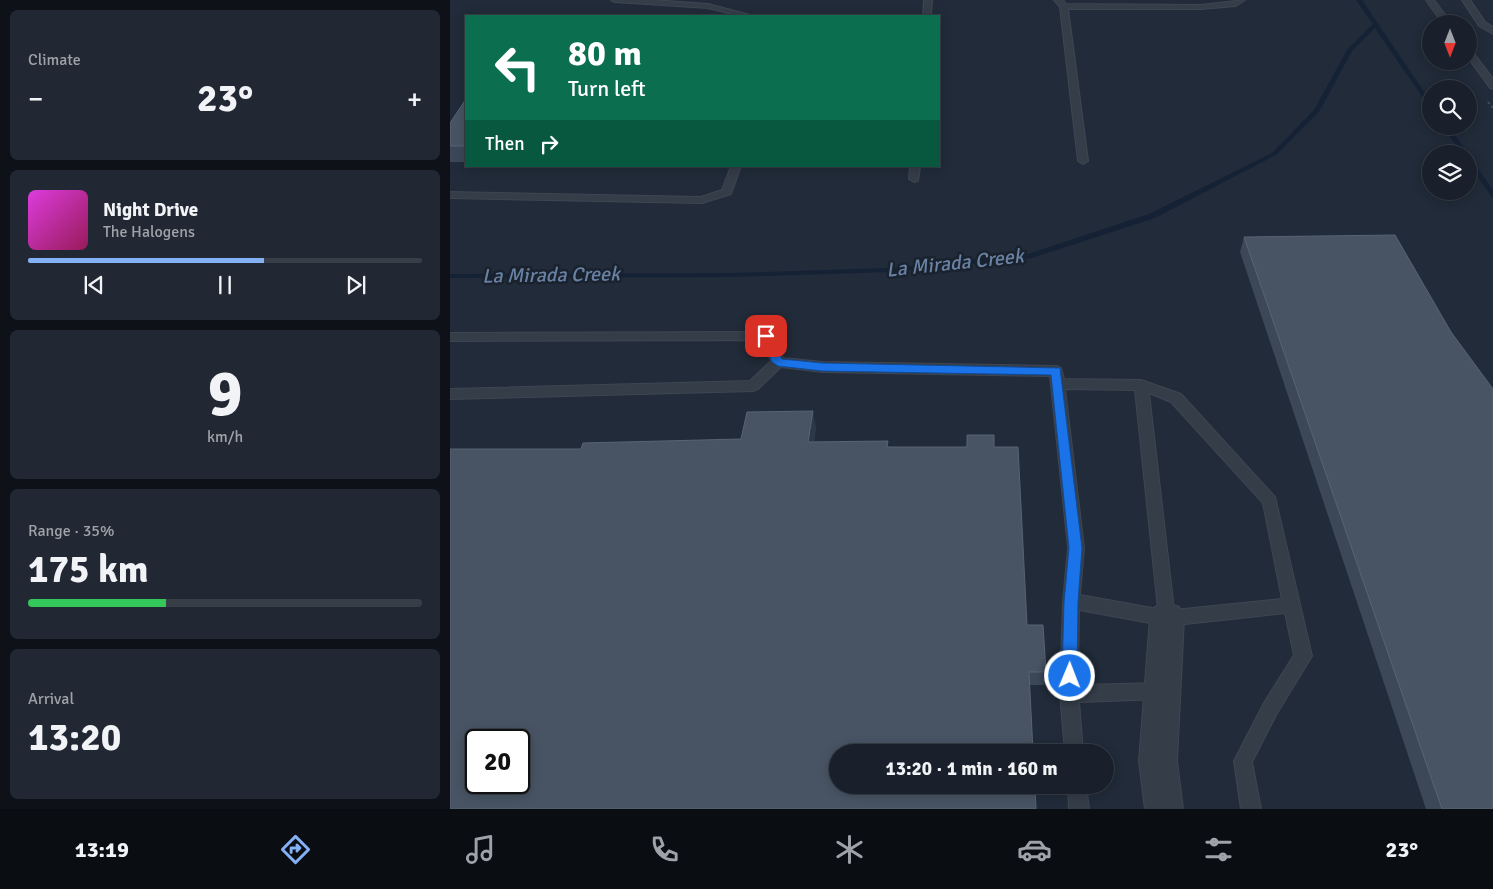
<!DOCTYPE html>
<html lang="en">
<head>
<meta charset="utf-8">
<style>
  :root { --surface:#19202b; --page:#222833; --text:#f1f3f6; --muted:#9fa3a9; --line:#373e47; --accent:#84b0f6 }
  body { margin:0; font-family:Signika,sans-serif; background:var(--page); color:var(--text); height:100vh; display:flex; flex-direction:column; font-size:19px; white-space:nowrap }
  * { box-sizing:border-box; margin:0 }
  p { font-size:16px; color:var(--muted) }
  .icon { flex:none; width:28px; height:28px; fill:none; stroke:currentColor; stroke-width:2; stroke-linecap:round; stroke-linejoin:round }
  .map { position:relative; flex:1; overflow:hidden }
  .side { display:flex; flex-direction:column; gap:10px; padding:10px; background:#0e1218; width:450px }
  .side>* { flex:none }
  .top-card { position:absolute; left:15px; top:15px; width:475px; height:152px; border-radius:0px; box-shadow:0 2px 12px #0003,0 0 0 1px var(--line); background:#0b6e4f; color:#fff; overflow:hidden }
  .needle { width:32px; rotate:180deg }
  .fabs { position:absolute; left:972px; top:15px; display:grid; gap:10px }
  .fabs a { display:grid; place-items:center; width:55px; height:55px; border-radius:50%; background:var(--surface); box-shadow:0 2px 12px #0003,0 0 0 1px var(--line); font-size:25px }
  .speed { position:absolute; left:15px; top:729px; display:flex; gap:10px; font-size:25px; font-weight:700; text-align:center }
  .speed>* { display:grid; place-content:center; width:65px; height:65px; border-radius:50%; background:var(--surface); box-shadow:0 2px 12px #0003,0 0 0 1px var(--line); line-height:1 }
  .speed .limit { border:2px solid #111; border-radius:8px; background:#fff; color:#111 }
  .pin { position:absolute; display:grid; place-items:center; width:42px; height:42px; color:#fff; margin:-21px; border-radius:10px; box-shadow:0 2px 8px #0006 }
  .me { position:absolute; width:55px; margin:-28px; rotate:1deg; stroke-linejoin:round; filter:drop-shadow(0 0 4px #0008) }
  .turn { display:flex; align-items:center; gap:18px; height:105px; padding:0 20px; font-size:22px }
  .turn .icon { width:65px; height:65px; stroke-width:2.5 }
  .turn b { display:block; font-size:35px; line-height:42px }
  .then { display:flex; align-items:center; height:48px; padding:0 20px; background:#0003; gap:10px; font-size:19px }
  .big { font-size:38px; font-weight:700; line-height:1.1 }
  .side .widget { flex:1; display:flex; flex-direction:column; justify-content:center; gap:8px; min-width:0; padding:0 18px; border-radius:8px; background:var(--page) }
  .side .dial { align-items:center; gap:0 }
  .dial b { font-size:65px; line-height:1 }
  .song { display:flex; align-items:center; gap:15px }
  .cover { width:60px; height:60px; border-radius:8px; background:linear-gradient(135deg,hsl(300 70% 55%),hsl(330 70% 35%)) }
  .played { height:5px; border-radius:2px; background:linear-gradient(90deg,var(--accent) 60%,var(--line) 60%) }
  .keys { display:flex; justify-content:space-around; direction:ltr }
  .heat { display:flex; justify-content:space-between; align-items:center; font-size:28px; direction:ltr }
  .charge { height:8px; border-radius:4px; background:linear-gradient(90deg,#34c759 35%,var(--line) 0) }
  .trip { position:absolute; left:379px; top:744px; width:285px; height:50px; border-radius:25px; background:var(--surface); box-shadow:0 2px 12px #0003,0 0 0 1px var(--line); font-weight:700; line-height:50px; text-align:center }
  .dock { display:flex; height:80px; justify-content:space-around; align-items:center; background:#0a0d11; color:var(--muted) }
  .dock .icon { width:35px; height:35px }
  .dock .on { color:var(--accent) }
  .dock b { font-size:22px; color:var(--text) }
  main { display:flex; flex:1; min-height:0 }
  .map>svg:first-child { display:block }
</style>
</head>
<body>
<main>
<section class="side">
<div class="widget"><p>Climate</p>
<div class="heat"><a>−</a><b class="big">23°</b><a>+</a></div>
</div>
<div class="widget">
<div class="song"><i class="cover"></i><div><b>Night Drive</b><p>The Halogens</p></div></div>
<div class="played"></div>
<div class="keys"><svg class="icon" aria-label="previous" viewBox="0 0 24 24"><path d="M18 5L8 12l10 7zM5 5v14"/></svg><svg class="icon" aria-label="pause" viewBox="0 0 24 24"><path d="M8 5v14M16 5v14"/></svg><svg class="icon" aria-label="next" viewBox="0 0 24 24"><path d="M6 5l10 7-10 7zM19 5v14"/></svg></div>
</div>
<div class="widget dial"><b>9</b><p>km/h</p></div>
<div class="widget"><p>Range · 35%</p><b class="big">175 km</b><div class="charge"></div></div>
<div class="widget"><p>Arrival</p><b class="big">13:20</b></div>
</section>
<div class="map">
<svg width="1043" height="809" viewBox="0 0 1043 809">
  <rect width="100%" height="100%" fill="#212b39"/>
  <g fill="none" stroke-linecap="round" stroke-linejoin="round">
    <path fill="#152236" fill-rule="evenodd" d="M 906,0 L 912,0 L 981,102 L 981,108 L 979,107 L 925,28 L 902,51 L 869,112 L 826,155 L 705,218 L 582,258 L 441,272 L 281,277 L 0,278 L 0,274 L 281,273 L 441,268 L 578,254 L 699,214 L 822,153 L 864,110 L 897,50 L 923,24 Z
      M 993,126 L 999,126 L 1018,154 L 1012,154 Z
      M 1019,158 L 1021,159 L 1043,190 L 1043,197 L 1041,196 L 1019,164 Z"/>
    <defs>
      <path id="lane" d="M 161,0 L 203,0 L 258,4 L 304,16 L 290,16 L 258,8 L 165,2 Z
        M 474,0 L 482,0 L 481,16 L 473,16 Z
        M 604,0 L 613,0 L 616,4 L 751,5 L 795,0 L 786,6 L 751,9 L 618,9 L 638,161 L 633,164 L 628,161 L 610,7 Z
        M 976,0 L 984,0 L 1002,24 L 993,24 Z
        M 1012,0 L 1020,0 L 1035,22 L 1043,27 L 1043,34 L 1029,26 Z
        M 1019,50 L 1022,51 L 1043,79 L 1043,89 L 1040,88 L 1019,59 Z
        M 281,166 L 291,166 L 281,194 L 252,203 L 0,198 L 0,192 L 251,197 L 272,190 Z
        M 460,166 L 470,166 L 468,181 L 464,182 L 459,179 Z
        M 316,332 L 321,333 L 333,358 L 372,362 L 606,366 L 611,368 L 614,379 L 691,380 L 731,394 L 825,497 L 862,656 L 826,715 L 802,762 L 811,809 L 791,809 L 784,761 L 814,703 L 844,655 L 835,613 L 717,626 L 629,610 L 628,685 L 712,683 L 718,685 L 721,691 L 718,697 L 712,699 L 629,702 L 633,752 L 615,752 L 610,694 L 613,601 L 618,548 L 600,376 L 372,372 L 331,367 L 308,389 L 303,391 L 0,399 L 0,389 L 300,381 L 321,361 L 312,340 L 0,341 L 0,333 ZM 615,389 L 685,390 L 708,609 L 630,595 L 634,548 ZM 699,393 L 721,402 L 813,503 L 832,599 L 724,610 Z
        M 618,785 L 636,785 L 639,809 L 619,809 Z"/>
      <path id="street" d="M 717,603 L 729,607 L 734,618 L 727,761 L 733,809 L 695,809 L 689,761 L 700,618 L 705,607 Z"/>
    </defs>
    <use href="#lane" stroke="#3e4652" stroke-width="2"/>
    <use href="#street" stroke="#3e4652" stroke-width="2"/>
    <path stroke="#3c5052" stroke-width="2" stroke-dasharray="2.5 2.5" stroke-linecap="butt" d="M 1038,102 L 1043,108"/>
    <use href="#lane" fill="#353d49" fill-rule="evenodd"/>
    <use href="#street" fill="#353d49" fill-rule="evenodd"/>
  </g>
  <path fill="#3c4758" d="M 16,99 L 16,162 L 0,162 L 0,123 Z
    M 794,237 L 1001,332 L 1043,809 L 976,809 L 790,252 Z
    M 366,427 L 364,442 L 439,447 L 544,447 L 577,625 L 596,672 L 594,685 L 580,685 L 131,449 L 291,439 Z"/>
  <path fill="#2c3747" d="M 363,411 L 366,427 L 361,458 L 358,442 Z"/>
  <path fill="#485464" stroke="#586373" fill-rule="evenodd" d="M 16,99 L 16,146 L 0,146 L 0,123 Z
    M 945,235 L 1001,332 L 1043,389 L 1043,809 L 992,809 L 794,237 Z
    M 363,411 L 358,442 L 438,441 L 437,447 L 517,447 L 517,435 L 544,435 L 544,447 L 568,447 L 577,625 L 593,625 L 596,672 L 579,672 L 583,752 L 388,752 L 388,785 L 585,785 L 586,809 L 0,809 L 0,449 L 131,449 L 133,443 L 291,439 L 297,412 ZM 26,740 L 69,740 L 69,782 L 26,782 Z"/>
  <path fill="#1a73e8" stroke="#114b97" d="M 316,332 L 321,336 L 332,359 L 372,363 L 610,368 L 632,548 L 628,602 L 627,676 L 625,681 L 620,683 L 614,681 L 612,676 L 614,602 L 619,548 L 601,375 L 372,371 L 328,366 L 322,362 L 310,336 Z"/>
  <g text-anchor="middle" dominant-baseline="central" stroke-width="5" stroke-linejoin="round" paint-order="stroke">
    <g font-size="20" font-style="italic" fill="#6982a4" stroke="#1a222e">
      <text transform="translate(505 263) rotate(-6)">La Mirada Creek</text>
      <text transform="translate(101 275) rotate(-1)">La Mirada Creek</text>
    </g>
  </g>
</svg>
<div class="fabs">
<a><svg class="needle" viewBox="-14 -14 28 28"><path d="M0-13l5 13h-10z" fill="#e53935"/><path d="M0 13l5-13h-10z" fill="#9fa3a9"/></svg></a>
<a><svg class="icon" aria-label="search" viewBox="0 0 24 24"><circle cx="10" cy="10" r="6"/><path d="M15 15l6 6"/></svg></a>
<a><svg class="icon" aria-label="layers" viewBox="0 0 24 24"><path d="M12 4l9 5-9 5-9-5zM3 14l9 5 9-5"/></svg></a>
</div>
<div class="speed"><div class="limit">20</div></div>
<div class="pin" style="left:316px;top:336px;background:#d93025"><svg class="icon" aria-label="arrive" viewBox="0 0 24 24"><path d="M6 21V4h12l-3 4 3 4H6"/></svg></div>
<svg class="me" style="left:620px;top:676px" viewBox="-20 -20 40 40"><circle r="17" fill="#1a73e8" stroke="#fff" stroke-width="3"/><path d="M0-11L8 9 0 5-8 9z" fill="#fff"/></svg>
<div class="trip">13:20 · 1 min · 160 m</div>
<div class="top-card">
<div class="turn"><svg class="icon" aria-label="left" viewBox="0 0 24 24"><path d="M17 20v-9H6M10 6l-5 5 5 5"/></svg><div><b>80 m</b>Turn left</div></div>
<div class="then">Then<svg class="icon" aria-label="right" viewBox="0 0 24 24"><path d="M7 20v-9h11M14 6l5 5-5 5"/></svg></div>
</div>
</div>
</main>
<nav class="dock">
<b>13:19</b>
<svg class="icon on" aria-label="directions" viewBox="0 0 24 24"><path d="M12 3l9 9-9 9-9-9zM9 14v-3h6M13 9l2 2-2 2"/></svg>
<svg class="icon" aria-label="music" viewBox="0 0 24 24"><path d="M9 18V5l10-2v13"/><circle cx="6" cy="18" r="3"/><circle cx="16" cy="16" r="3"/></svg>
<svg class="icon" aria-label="phone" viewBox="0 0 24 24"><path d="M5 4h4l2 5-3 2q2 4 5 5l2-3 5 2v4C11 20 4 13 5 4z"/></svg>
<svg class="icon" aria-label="climate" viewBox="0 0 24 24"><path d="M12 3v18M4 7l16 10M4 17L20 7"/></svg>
<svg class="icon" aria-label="car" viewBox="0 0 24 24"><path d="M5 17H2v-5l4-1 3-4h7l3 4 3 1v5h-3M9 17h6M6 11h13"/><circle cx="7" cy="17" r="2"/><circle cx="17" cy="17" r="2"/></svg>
<svg class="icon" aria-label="filters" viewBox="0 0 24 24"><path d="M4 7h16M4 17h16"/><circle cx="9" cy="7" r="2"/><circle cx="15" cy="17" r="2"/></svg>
<b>23°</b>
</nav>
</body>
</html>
